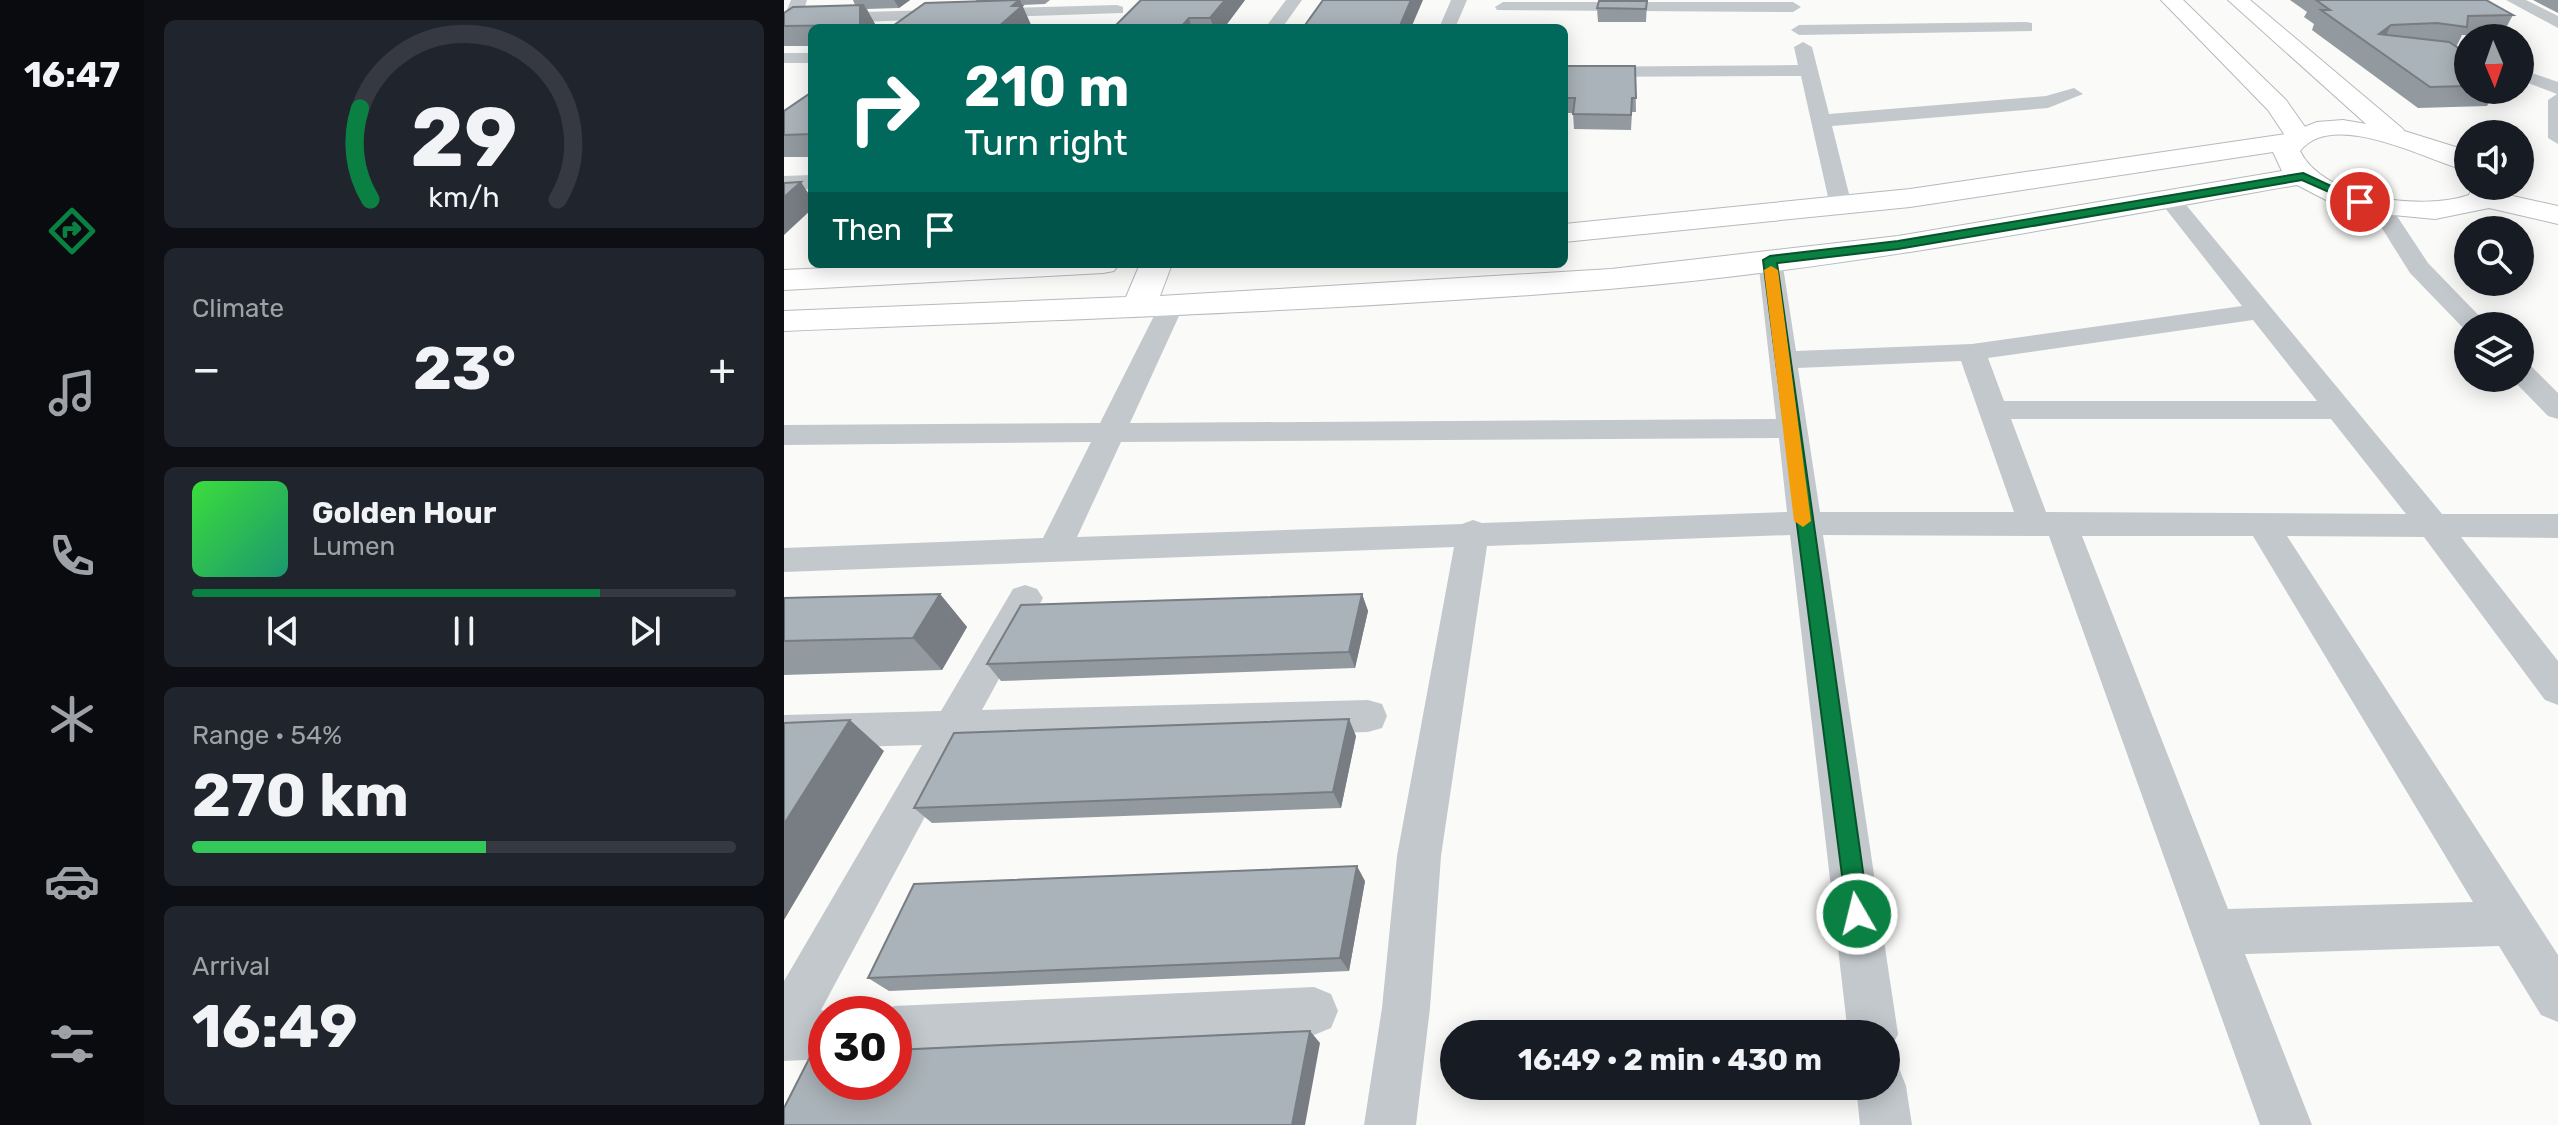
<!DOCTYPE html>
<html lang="en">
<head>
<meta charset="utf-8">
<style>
  :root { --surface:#171b24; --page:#20242c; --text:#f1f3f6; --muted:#9ea1a6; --line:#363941; --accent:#0b8043 }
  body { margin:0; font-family:Rubik,sans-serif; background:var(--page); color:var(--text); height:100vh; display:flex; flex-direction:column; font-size:30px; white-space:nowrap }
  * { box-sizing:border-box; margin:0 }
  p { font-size:26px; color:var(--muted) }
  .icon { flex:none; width:44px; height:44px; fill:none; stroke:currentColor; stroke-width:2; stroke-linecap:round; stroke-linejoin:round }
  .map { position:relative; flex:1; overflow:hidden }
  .sheet { display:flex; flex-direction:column; gap:20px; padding:20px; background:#0d0f14; width:640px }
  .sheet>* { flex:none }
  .banner { position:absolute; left:24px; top:24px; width:760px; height:244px; border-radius:12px; box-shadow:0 4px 20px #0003; background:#00695c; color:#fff; overflow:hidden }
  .needle { width:52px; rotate:178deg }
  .tools { position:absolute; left:1670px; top:24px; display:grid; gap:16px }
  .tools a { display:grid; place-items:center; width:80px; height:80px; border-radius:50%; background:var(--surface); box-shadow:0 4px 20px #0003; font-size:40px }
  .speed { position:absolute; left:24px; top:996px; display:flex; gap:16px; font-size:40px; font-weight:700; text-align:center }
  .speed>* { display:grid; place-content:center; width:104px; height:104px; border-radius:50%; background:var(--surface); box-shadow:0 4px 20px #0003; line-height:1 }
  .speed .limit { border:12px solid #d22; background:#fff; color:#111 }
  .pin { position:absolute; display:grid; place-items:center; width:68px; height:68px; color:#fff; margin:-34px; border:4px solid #fff; border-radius:50%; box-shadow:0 2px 8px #0007 }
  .me { position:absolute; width:88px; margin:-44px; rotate:352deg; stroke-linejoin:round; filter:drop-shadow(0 0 6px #0008) }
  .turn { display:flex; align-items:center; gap:28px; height:168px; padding:0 24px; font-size:36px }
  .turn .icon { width:104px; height:104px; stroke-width:2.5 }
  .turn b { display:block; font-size:56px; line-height:68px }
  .then { display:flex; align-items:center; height:76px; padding:0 24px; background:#0003; gap:16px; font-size:30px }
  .big { font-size:60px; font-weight:700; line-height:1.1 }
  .sheet .widget { flex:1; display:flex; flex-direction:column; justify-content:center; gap:12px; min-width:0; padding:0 28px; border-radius:12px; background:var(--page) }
  .sheet .dial { align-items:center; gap:0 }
  .dial svg { height:208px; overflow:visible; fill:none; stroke:var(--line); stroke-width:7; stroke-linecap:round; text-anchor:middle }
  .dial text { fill:var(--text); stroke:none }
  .song { display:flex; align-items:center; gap:24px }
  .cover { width:96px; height:96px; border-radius:12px; background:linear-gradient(135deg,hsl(120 70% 55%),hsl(160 70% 35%)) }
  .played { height:8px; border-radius:4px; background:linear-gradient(90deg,var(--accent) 75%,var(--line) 75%) }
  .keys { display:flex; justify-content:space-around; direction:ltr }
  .heat { display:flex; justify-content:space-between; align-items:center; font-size:44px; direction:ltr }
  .charge { height:12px; border-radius:6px; background:linear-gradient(90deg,#34c759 54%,var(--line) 0) }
  .trip { position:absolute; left:656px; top:1020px; width:460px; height:80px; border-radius:40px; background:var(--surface); box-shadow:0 4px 20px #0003; font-weight:700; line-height:80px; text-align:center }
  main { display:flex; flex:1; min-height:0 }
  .menu { display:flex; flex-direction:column; width:144px; justify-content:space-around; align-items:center; background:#090b0e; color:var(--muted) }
  .menu .icon { width:56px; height:56px }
  .menu .current { color:var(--accent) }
  .menu b { font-size:36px; color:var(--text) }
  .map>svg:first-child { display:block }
</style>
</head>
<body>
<main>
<nav class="menu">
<b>16:47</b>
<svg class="icon current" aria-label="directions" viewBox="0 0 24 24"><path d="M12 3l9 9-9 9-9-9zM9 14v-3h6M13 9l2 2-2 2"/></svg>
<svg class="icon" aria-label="music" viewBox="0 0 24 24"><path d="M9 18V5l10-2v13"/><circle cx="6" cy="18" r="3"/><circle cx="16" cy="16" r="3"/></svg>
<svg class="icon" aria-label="phone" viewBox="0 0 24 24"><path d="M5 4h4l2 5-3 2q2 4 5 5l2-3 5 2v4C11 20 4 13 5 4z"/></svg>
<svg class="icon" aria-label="climate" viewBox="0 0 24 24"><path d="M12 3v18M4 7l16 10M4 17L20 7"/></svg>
<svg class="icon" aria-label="car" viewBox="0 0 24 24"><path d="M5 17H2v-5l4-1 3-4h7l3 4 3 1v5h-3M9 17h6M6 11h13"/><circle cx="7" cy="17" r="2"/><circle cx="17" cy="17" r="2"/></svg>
<svg class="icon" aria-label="filters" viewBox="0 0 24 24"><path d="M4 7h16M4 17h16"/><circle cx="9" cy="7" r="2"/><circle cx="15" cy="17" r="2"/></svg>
</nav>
<section class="sheet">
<div class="widget dial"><svg viewBox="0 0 100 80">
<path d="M14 69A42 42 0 1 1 86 69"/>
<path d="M14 69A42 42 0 0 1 10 34" stroke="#0b8043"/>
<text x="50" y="56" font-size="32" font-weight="700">29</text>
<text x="50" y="72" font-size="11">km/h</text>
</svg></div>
<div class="widget"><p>Climate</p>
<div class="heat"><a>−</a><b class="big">23°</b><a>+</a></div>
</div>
<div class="widget">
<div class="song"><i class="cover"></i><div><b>Golden Hour</b><p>Lumen</p></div></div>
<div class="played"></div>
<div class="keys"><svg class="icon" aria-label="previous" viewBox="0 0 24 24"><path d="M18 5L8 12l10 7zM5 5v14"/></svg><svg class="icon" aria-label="pause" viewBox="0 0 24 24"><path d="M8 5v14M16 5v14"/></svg><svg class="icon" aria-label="next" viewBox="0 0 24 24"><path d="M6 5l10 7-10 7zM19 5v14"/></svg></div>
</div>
<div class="widget"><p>Range · 54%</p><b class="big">270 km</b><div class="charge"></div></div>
<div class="widget"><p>Arrival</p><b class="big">16:49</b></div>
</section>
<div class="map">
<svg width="1774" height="1125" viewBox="0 0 1774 1125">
  <rect width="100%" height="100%" fill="#fafaf8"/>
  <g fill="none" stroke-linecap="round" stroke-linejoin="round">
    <defs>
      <path id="secondary" d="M 1377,0 L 1399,0 L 1502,100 L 1528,137 L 1524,143 L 1506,143 L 1484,110 Z
        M 1444,0 L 1466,0 L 1619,129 L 1623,135 L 1619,141 L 1601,141 Z"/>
      <path id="primary" d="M 1559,120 L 1617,130 L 1678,149 L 1684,152 L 1684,171 C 1644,161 1549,108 1516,151 C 1539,199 1638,211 1685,195 L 1689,186 L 1717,186 L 1715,193 L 1774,206 L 1774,224 L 1705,208 L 1651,219 L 1588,213 L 1546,202 L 1513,185 C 1285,225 1056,270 825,289 C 551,311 275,320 0,331 L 0,311 L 342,297 L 356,264 L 388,264 L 376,296 L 827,269 L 1114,236 L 1498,171 L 1489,152 L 1126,207 L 780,242 L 780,224 L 1126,189 L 1502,134 L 1533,122 Z
        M 128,264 L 335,264 L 330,271 L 319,273 L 0,290 L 0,270 Z"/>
    </defs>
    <use href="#secondary" stroke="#b3babf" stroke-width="2"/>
    <use href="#primary" stroke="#b5babe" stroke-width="2"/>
    <path fill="#c3c8cc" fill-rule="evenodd" d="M 7,0 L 23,0 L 17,20 L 0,30 L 0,17 Z
      M 502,0 L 518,0 L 498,28 L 481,28 Z
      M 667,0 L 683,0 L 671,28 L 655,28 Z
      M 1722,0 L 1742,0 L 1774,16 L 1774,28 Z
      M 719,2 L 1009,2 L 1017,7 L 1009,12 L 713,10 L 711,7 Z
      M 333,5 L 339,7 L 339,13 L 42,23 L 34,18 L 42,13 Z
      M 1242,22 L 1248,23 L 1248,31 L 1015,35 L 1007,30 L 1015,25 Z
      M 1019,42 L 1028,47 L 1045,114 L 1262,96 L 1290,88 L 1299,94 L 1264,108 L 1048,126 L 1068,206 L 1057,213 L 1046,206 L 1017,76 L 780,77 L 780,67 L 1014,65 L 1010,47 Z
      M 0,53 L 28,53 L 28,63 L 0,63 Z
      M 1736,69 L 1774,82 L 1774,144 L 1764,138 L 1764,100 L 1773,94 L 1736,80 Z
      M 28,175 L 28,189 L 0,190 L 0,176 Z
      M 1385,192 L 1393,194 L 1658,514 L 1774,514 L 1774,538 L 1677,537 L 1774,661 L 1774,705 L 1761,700 L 1640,537 L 1503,536 L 1774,955 L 1774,1022 L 1757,1015 L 1715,946 L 1461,954 L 1528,1125 L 1476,1125 L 1265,536 L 1039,535 L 1114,1034 L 1106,1051 L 1102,1053 L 1102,1034 L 1064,1034 L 1006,535 L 703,546 L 657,856 L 646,1008 L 632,1125 L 580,1125 L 598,1008 L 613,856 L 670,547 L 0,572 L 0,548 L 259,538 L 307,442 L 0,445 L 0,425 L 316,423 L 378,300 L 387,297 L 400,305 L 346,423 L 992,419 L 974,260 L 977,255 L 995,255 L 998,260 L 1012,351 L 1188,344 L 1458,306 L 1374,199 ZM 1469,320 L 1533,401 L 1220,401 L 1204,358 ZM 1177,361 L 1230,512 L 1036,512 L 1014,368 ZM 1227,419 L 1547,419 L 1622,514 L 1262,512 ZM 995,438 L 1003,512 L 698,523 L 689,520 L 678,524 L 293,537 L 337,442 ZM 1298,536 L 1469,536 L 1689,902 L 1444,909 Z
      M 1595,199 L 1603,201 L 1644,263 L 1705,326 L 1684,326 L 1683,332 L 1626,273 L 1584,206 Z
      M 1736,363 L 1746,365 L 1774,393 L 1774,419 L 1764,416 L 1727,378 L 1736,378 Z
      M 241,585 L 253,589 L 259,598 L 198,710 L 584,700 L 598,704 L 603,716 L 598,728 L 584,732 L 180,744 L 37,1010 L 53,1014 L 42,1014 L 42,1059 L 0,1061 L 0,981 L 138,745 L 0,749 L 0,715 L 157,711 L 229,589 Z
      M 530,987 L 547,994 L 554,1011 L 547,1028 L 530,1035 L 110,1056 L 110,1014 L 93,1014 L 110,1006 Z
      M 1102,1063 L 1115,1068 L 1122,1086 L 1128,1125 L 1076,1125 L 1072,1086 L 1102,1086 Z"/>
    <use href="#secondary" fill="#fff" fill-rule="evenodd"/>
    <use href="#primary" fill="#fff" fill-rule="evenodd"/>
  </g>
  <path fill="#929a9f" d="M 69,0 L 126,0 L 115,8 L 83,9 L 91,24 L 87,28 L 28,28 L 28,46 L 0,46 L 0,13 L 71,5 Z
    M 192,0 L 266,0 L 261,4 L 238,5 L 247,25 L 244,28 L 106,28 L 192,1 Z
    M 461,0 L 440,28 L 329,28 Z
    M 1506,0 L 1702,0 L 1729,15 L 1718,35 L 1678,35 L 1672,47 L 1684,54 L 1684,90 L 1712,90 L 1703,106 L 1634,108 L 1528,30 L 1530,24 L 1520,17 L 1523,12 Z
    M 1749,0 L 1774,0 L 1774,13 Z
    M 863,1 L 862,22 L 814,22 L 813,8 Z
    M 780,66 L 851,66 L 852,112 L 848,112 L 847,130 L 790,129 L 789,113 L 780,113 Z
    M 28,92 L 28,157 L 0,157 L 0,111 Z
    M 156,594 L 183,627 L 158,670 L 0,675 L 0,598 Z
    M 578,594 L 584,611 L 571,668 L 217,681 L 203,664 Z
    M 572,736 L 557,808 L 148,823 L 130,808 Z
    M 581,881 L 565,971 L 105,991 L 84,978 Z"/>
  <path fill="#777d82" d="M 110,0 L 126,0 L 115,8 Z
    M 236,0 L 247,25 L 244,28 L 213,28 L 228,6 Z
    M 441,0 L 461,0 L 440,28 L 430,28 L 426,18 Z
    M 627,0 L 639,0 L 627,28 L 615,28 Z
    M 80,5 L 91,24 L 87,28 L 78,28 L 76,25 L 76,7 Z
    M 405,18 L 408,28 L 396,28 Z
    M 1607,25 L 1597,45 L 1595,34 Z
    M 17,182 L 28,199 L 28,209 L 0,235 L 0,197 Z
    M 156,594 L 183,627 L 158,670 L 129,638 Z
    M 578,594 L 584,611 L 571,668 L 565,652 Z
    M 565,719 L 572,736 L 557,808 L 549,792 Z
    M 66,720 L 100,751 L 0,920 L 0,824 Z
    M 573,866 L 581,881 L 565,971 L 556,958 Z
    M 526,1031 L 536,1043 L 521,1125 L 508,1125 Z"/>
  <path fill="#aab3b9" stroke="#777d82" stroke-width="2" d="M 235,0 L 228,6 L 238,6 L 213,28 L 106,28 L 141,3 Z
    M 357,0 L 441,0 L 426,18 L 405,18 L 396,28 L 329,28 Z
    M 539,0 L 627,0 L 615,28 L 519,28 Z
    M 1532,0 L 1702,0 L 1729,15 L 1684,16 L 1683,27 L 1653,23 L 1607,25 L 1595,34 L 1665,42 L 1684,54 L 1684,86 L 1646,87 L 1537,10 L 1546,10 Z
    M 815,1 L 863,1 L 862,9 L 813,8 Z
    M 80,5 L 76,7 L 76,25 L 0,26 L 0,13 L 9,7 Z
    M 780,66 L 851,66 L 852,98 L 848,98 L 847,115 L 789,114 L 791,98 L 780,98 Z
    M 28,92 L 28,134 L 0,135 L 0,111 Z
    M 17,182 L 0,197 L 0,183 Z
    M 156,594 L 129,638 L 0,641 L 0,598 Z
    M 578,594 L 565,652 L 203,664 L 237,605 Z
    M 565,719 L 549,792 L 130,808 L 170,733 Z
    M 66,720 L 0,824 L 0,723 Z
    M 573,866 L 556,958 L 84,978 L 130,884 Z
    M 526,1031 L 508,1125 L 0,1125 L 0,1108 L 28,1053 L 42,1053 L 42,1082 L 110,1082 L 110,1050 Z"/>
  <path fill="#0b8043" stroke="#07532c" stroke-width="2" d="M 1519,173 L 1582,202 L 1572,204 L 1518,180 L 1114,249 L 993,263 L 1085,914 L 1081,922 L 1073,926 L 1064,922 L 979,260 L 986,256 L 1114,241 Z"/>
  <path fill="#f59e0b" d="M 987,266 L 994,270 L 1027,521 L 1019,527 L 1010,521 L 980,270 Z"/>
</svg>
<div class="tools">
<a><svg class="needle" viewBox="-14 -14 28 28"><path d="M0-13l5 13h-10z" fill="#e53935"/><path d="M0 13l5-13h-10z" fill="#9ea1a6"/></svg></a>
<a><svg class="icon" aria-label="sound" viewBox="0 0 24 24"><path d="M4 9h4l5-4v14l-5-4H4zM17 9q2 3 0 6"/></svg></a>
<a><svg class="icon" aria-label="search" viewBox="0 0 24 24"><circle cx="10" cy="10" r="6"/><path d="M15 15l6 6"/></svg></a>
<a><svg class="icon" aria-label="layers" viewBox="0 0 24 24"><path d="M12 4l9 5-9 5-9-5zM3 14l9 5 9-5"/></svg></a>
</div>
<div class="speed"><div class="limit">30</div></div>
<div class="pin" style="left:1576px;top:202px;background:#d93025"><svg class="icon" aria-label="arrive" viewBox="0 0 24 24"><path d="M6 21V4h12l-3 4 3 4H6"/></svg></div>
<svg class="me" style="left:1073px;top:914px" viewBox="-20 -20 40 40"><circle r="17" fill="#0b8043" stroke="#fff" stroke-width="3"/><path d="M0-11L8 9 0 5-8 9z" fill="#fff"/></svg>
<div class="trip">16:49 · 2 min · 430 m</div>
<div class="banner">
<div class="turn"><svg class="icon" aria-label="right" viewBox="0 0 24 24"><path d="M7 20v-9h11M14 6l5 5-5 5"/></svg><div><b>210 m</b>Turn right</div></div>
<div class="then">Then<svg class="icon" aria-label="arrive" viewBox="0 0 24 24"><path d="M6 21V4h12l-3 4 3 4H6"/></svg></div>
</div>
</div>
</main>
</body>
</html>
